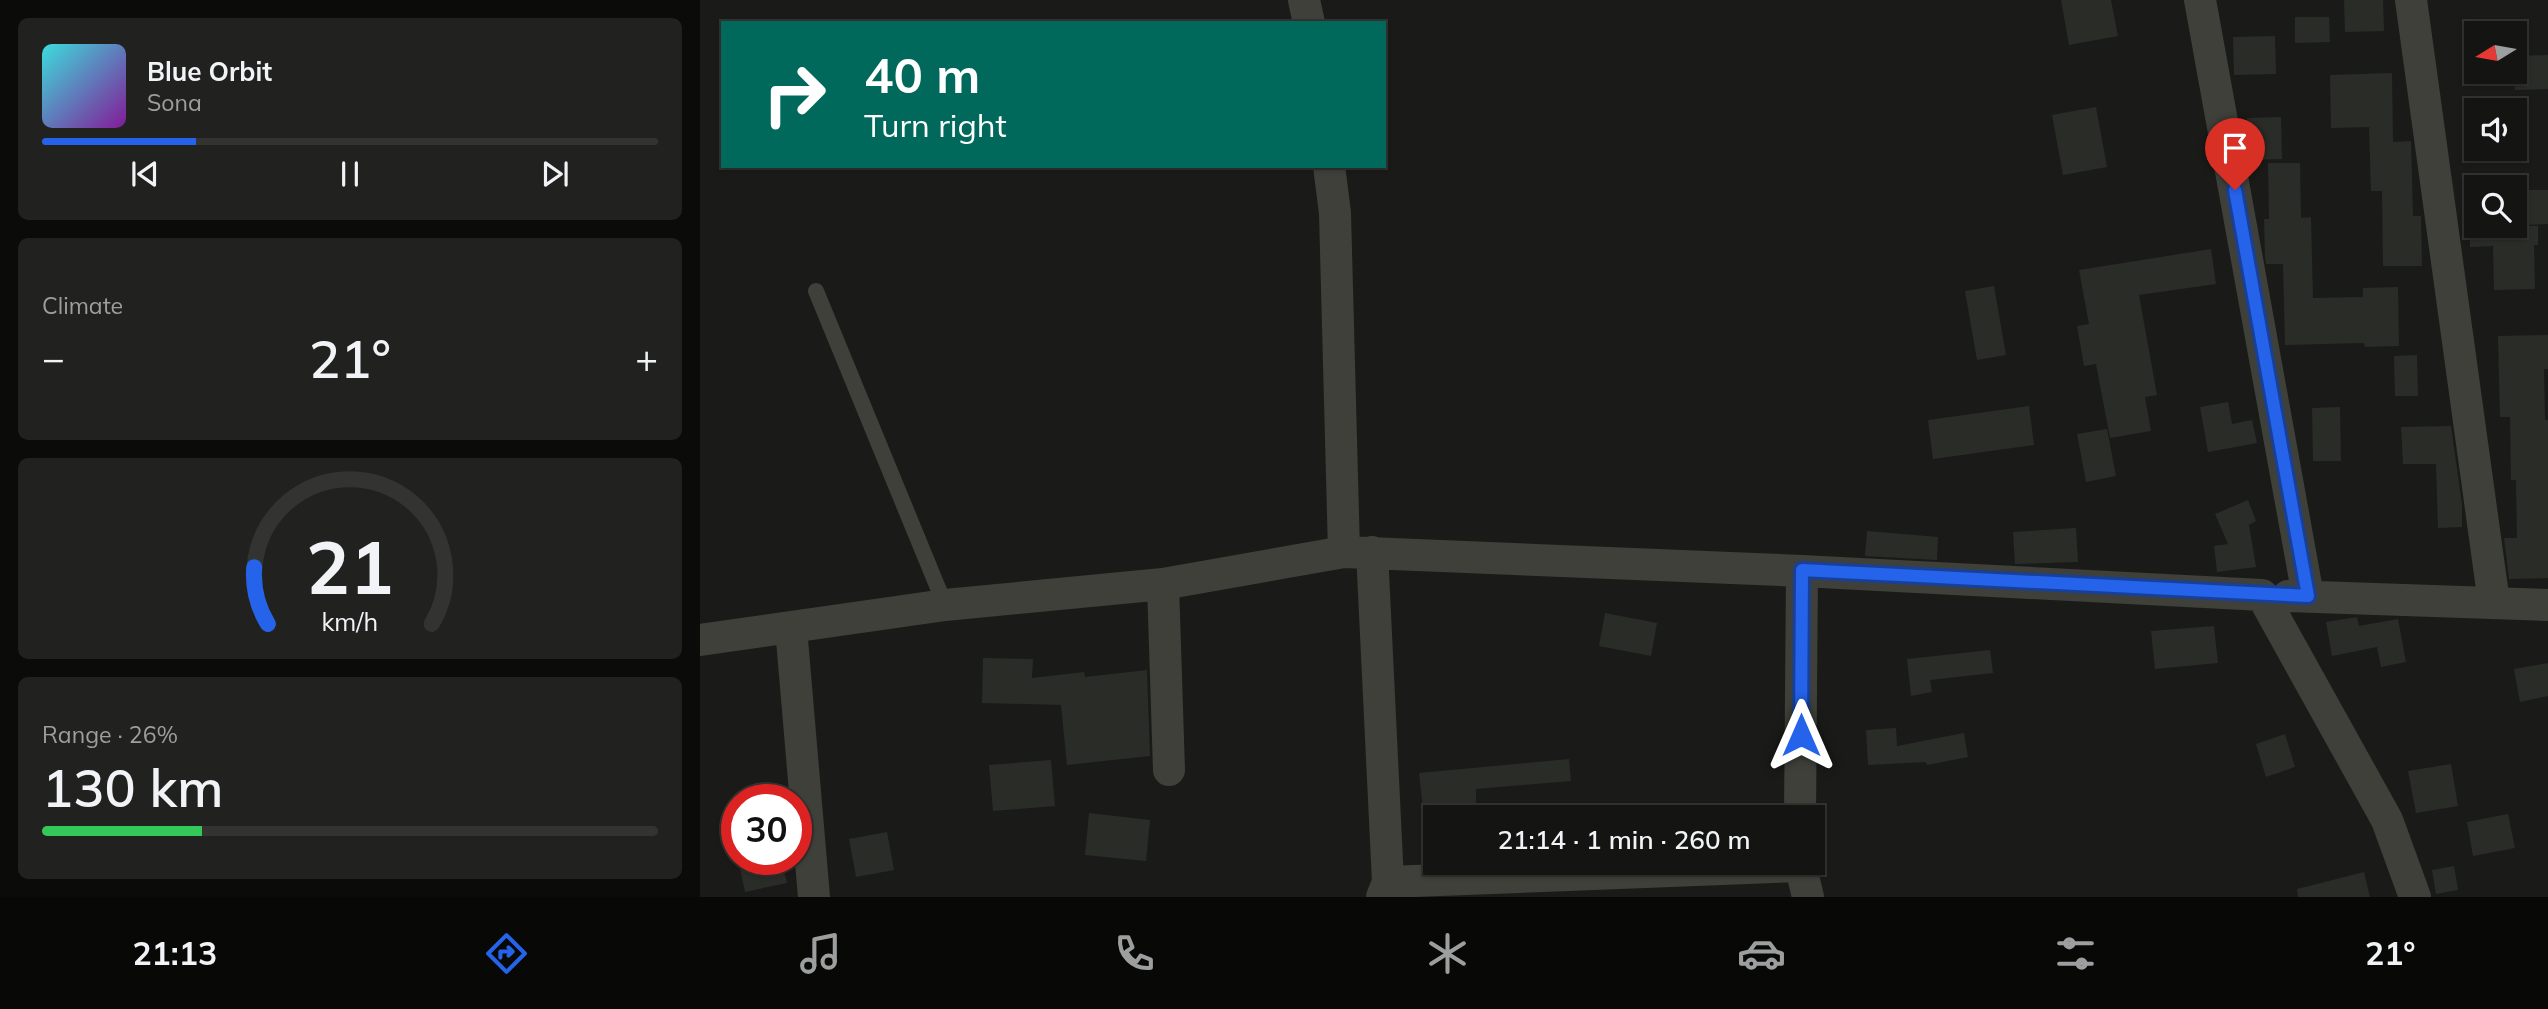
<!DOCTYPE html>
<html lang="en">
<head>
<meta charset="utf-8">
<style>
  :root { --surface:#141412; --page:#212120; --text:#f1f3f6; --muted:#9d9e9f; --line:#333332; --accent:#2563eb }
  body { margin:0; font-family:Mulish,sans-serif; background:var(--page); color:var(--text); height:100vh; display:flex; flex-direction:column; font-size:26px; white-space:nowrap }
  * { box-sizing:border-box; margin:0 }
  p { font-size:23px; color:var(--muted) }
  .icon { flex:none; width:38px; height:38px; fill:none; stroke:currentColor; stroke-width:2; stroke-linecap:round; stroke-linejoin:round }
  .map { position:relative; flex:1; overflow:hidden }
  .drawer { display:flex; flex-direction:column; gap:18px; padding:18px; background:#0b0b0a; width:700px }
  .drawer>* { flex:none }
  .hud { position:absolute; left:21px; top:21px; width:665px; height:147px; border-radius:0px; box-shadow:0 2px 5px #0004,0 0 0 2px var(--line); background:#00695c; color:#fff; overflow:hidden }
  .needle { width:46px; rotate:259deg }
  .tools { position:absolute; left:1764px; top:21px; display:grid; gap:14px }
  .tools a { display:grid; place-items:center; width:63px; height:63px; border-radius:0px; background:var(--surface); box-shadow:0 2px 5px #0004,0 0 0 2px var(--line); font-size:35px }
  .speed { position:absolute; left:21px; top:784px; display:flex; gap:14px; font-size:35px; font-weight:700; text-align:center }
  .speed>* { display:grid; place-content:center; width:91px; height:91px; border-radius:50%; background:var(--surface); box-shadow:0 2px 5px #0004,0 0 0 2px var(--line); line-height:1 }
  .speed .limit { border:10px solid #d22; background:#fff; color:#111 }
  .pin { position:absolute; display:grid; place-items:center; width:60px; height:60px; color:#fff; margin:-72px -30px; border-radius:50% 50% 50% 0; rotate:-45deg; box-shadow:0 0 7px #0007 }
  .pin .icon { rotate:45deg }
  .me { position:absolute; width:77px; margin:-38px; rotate:0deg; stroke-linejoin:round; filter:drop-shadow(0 0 5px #0008) }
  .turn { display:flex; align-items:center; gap:24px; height:147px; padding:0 28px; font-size:32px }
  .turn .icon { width:91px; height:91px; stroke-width:2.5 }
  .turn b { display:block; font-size:49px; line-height:60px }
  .big { font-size:52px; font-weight:600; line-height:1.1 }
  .drawer .tile { flex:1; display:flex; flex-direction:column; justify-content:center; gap:10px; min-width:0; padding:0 24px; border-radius:10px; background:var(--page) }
  .drawer .dial { align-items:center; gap:0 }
  .dial svg { height:182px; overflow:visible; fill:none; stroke:var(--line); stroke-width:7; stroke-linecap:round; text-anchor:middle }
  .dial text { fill:var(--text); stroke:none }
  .song { display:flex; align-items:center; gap:21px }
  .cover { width:84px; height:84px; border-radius:10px; background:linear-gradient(135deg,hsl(180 70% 55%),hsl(290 70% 35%)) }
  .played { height:7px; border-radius:4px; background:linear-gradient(90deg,var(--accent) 25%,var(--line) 25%) }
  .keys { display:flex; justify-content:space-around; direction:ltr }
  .heat { display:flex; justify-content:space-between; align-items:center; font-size:38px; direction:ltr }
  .charge { height:10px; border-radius:5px; background:linear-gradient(90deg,#34c759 26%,var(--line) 0) }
  .trip { position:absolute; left:723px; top:805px; width:402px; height:70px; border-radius:0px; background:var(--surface); box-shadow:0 2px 5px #0004,0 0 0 2px var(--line); font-weight:600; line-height:70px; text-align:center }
  .menu { display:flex; height:112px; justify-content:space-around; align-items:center; background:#080807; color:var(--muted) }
  .menu .icon { width:49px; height:49px }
  .menu .current { color:var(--accent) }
  .menu b { font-size:32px; color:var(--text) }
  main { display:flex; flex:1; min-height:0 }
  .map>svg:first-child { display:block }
</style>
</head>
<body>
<main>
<section class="drawer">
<div class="tile">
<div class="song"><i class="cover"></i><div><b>Blue Orbit</b><p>Sona</p></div></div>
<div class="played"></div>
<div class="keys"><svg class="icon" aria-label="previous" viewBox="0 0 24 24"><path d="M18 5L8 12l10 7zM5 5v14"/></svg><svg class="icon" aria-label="pause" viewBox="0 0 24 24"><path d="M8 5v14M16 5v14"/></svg><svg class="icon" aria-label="next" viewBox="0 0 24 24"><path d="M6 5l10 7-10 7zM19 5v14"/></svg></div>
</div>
<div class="tile"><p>Climate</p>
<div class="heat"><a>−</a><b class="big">21°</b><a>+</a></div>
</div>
<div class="tile dial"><svg viewBox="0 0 100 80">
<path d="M14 69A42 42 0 1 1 86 69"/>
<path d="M14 69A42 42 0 0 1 8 44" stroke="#2563eb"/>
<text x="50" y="56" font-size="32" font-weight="700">21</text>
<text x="50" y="72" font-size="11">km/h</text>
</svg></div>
<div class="tile"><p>Range · 26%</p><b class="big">130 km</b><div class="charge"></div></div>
</section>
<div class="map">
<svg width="1848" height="897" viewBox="0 0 1848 897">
  <rect width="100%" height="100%" fill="#1a1b18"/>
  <path fill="#2a2c28" d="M 1361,0 L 1411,0 L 1418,36 L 1369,45 Z
    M 1644,0 L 1683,0 L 1684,31 L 1645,32 Z
    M 1595,17 L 1629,17 L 1630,42 L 1595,43 Z
    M 1575,36 L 1576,74 L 1534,75 L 1533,37 Z
    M 1848,55 L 1848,89 L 1815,90 L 1815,56 Z
    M 1692,73 L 1693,142 L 1711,141 L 1713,216 L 1721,216 L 1722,266 L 1683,266 L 1682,191 L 1671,191 L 1669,127 L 1631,128 L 1630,75 Z
    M 1396,107 L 1407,167 L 1363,175 L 1352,115 Z
    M 1581,117 L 1582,159 L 1548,160 L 1547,118 Z
    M 1568,163 L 1600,163 L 1601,218 L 1611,217 L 1613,298 L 1663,297 L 1663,288 L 1698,287 L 1699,346 L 1665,347 L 1664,343 L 1585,345 L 1583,264 L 1566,264 L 1565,257 L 1564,219 L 1569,219 Z
    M 1820,190 L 1848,190 L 1848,224 L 1821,225 Z
    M 1770,226 L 1838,226 L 1838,245 L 1834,245 L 1835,289 L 1794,290 L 1793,246 L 1770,247 Z
    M 1511,249 L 1516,284 L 1439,295 L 1457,395 L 1445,397 L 1451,431 L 1410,438 L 1396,364 L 1384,366 L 1377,326 L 1389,324 L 1379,270 Z
    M 1294,286 L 1306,355 L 1277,360 L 1265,291 Z
    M 1848,335 L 1848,369 L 1844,369 L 1845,420 L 1848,420 L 1848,578 L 1809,579 L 1804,538 L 1817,538 L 1816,480 L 1811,480 L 1810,417 L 1800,417 L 1798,336 Z
    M 1717,355 L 1718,396 L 1695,396 L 1694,356 Z
    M 1528,402 L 1532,424 L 1552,420 L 1557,443 L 1508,452 L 1500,407 Z
    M 1329,406 L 1334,445 L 1233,459 L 1228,420 Z
    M 1640,407 L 1641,461 L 1613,461 L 1612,408 Z
    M 1751,426 L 1762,504 L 1762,527 L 1738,528 L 1736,464 L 1703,464 L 1701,427 Z
    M 1407,429 L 1416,476 L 1386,482 L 1377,434 Z
    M 1548,500 L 1556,521 L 1549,525 L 1556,567 L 1517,572 L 1514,546 L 1528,544 L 1515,514 Z
    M 1376,528 L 1378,562 L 1315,564 L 1313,532 Z
    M 1167,531 L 1238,537 L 1237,560 L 1165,556 Z
    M 905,613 L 957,623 L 951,656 L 899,646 Z
    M 1657,617 L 1659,626 L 1698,619 L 1706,662 L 1681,667 L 1677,647 L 1632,656 L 1626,622 Z
    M 1514,626 L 1518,663 L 1455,669 L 1451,631 Z
    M 1290,650 L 1293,673 L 1230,680 L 1232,692 L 1211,696 L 1207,659 Z
    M 283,658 L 333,659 L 332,678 L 384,672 L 385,677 L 447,670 L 450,756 L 367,765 L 361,705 L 282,703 Z
    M 1848,663 L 1848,696 L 1820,702 L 1814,669 Z
    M 1196,728 L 1197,746 L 1264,733 L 1268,757 L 1227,765 L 1226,762 L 1168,765 L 1166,730 Z
    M 1585,734 L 1595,767 L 1566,777 L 1556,744 Z
    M 869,759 L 871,781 L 776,789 L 776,817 L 724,817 L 719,773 Z
    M 351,760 L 355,806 L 293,811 L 289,765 Z
    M 1751,764 L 1758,806 L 1716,813 L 1708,771 Z
    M 389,813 L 450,820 L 446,861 L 385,855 Z
    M 1808,814 L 1815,848 L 1773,856 L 1767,822 Z
    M 187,832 L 194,870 L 156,877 L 149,839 Z
    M 38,859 L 81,859 L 87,883 L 45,892 Z
    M 1754,866 L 1758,890 L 1736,894 L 1732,870 Z
    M 1664,872 L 1670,897 L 1598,897 L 1597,889 Z"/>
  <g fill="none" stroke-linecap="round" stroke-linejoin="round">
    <path stroke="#3e4039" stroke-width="16" d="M 116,291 L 245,605"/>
    <path stroke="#3e4039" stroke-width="32" d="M 604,0 L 609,23
      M 1500,0 L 1608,596
      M 1711,0 L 1794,603
      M 629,166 L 635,213 L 644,552
      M 672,552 L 688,882 L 682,897
      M 463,584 L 469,770
      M 1588,596 L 1848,605
      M 91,628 L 114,897
      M 0,640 L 245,605 L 463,584 L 644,552 L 1102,571 L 1562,595 L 1687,820 L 1715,897
      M 1100,817 L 1102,571
      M 1100,863 L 1108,897
      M 688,882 L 1100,866"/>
  </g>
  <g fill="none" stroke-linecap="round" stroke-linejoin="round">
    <defs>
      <path id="route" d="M 1101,735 L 1102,570 L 1608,596 L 1535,190"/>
    </defs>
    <use href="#route" stroke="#184099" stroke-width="18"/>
    <use href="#route" stroke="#2563eb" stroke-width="12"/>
  </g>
</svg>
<div class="tools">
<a><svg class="needle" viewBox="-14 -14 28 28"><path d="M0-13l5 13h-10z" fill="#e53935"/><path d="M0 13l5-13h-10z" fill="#9d9e9f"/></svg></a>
<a><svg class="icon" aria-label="sound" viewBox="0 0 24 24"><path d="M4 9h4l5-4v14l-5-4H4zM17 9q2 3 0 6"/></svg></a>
<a><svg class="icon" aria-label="search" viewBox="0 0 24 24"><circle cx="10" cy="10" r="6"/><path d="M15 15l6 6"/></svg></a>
</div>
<div class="speed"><div class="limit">30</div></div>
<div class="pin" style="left:1535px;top:190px;background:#d93025"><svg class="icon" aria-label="arrive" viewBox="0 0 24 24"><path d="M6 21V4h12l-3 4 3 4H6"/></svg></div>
<svg class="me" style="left:1101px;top:735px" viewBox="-20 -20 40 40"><path d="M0-17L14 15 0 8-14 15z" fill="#2563eb" stroke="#fff" stroke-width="4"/></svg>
<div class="trip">21:14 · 1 min · 260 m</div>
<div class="hud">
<div class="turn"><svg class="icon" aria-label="right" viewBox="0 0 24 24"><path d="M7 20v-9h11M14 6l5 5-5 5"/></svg><div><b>40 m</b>Turn right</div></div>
</div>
</div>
</main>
<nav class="menu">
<b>21:13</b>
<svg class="icon current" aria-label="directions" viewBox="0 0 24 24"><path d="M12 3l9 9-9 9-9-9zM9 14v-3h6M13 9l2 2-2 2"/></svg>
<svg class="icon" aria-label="music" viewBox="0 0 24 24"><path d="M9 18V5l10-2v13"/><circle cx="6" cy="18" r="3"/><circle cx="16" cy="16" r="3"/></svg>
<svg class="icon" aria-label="phone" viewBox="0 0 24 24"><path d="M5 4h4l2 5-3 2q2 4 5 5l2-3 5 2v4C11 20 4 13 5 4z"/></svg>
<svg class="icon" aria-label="climate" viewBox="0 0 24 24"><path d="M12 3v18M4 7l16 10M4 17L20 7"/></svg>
<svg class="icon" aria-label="car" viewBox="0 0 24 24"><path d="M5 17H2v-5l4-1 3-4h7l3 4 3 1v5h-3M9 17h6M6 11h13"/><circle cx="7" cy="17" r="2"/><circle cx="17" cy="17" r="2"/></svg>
<svg class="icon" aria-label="filters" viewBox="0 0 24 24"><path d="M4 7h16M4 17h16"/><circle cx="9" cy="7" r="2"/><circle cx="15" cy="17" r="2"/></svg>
<b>21°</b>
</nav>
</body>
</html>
